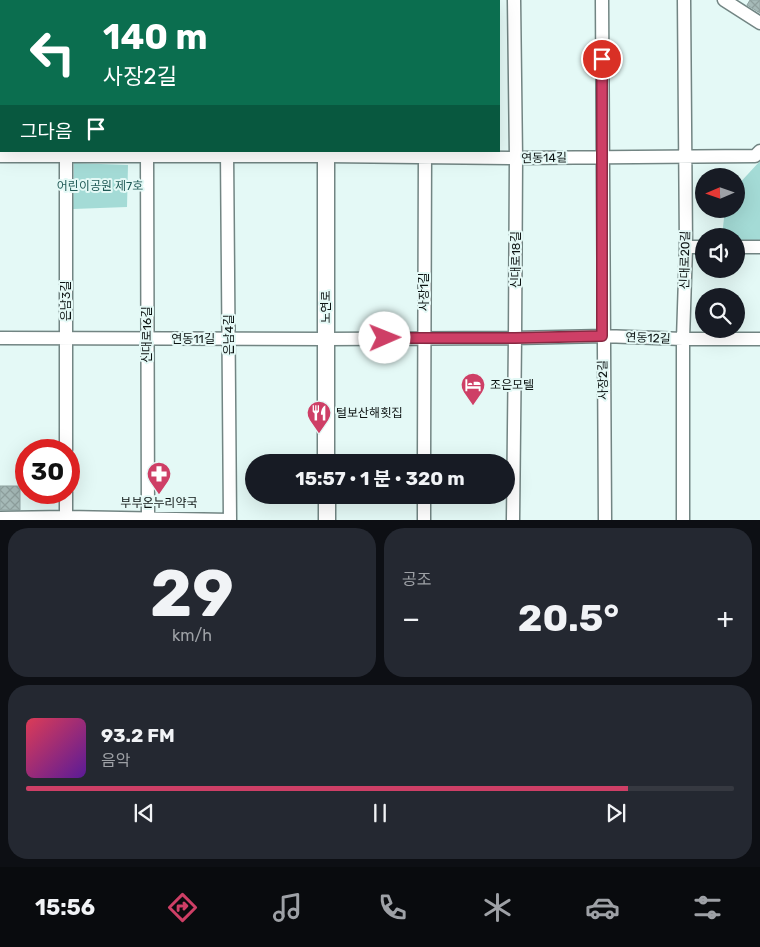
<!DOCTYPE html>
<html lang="ko">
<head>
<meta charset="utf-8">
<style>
  :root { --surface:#171b24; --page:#242831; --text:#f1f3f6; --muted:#9ea1a6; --line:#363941; --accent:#ce3f66 }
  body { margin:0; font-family:Rubik,"Noto Sans KR",sans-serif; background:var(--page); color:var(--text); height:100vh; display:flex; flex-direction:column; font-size:19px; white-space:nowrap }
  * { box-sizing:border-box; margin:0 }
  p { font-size:16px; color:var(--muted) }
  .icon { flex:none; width:28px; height:28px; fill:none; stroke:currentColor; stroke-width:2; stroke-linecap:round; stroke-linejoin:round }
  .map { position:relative; height:520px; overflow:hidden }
  .details { display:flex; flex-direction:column; gap:8px; padding:8px; background:#0d0f14; flex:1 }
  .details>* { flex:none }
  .hud { position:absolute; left:0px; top:0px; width:500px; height:152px; box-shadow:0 5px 20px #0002; background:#0b6e4f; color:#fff; overflow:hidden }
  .needle { width:32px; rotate:268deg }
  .controls { position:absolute; left:695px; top:168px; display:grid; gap:10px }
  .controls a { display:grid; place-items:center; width:50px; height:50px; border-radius:50%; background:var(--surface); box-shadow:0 5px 20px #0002; font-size:25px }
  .speed { position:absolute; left:15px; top:439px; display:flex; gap:10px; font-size:25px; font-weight:700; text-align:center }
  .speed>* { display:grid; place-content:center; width:65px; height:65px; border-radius:50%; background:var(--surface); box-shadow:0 5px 20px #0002; line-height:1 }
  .speed .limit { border:8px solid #d22; background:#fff; color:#111 }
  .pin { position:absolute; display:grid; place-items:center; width:42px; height:42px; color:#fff; margin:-21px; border:2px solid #fff; border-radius:50%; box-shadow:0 1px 5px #0007 }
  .me { position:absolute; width:55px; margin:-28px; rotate:89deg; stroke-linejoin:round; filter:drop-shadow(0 0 4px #0008) }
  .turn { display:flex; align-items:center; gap:18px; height:105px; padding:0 20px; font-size:22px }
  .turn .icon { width:65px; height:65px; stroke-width:2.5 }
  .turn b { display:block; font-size:35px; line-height:42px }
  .then { display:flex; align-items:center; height:48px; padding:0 20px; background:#0003; gap:10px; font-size:19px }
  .big { font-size:38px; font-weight:700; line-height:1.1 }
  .details .widget { flex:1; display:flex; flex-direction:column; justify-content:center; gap:8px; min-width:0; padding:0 18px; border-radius:20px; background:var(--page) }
  .details .dial { align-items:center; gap:0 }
  .dial b { font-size:65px; line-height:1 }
  .song { display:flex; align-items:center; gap:15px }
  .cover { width:60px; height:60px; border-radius:8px; background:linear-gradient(135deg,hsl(350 70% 55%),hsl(270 70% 35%)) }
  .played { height:5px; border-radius:2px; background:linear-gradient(90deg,var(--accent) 85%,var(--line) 85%) }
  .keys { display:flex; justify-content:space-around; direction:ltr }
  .heat { display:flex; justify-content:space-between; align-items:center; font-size:28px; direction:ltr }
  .details .tiles { flex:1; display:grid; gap:8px; grid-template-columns:1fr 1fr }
  .widget:last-child { grid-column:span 2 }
  .trip { position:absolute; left:245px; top:454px; width:270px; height:50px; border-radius:25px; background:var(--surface); box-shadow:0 5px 20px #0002; font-weight:700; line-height:50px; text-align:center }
  .tabs { display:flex; height:80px; justify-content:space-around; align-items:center; background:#090b0e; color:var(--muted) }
  .tabs .icon { width:35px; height:35px }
  .tabs .active { color:var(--accent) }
  .tabs b { font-size:22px; color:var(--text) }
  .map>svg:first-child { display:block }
</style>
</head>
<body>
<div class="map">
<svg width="760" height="520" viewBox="0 0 760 520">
  <defs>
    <pattern id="building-cross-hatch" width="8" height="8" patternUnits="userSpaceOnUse" patternTransform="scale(1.25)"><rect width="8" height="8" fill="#a6bab8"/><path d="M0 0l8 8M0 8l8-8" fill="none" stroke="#8e9f9d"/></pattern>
  </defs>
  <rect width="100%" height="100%" fill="#e4f9f6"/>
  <path fill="#a4dbd6" d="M 760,161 L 760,243 L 736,243 L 736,236 L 722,236 L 725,209 L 736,209 L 736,187 Z
    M 74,163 L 128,165 L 127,207 L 73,209 Z"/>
  <path fill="url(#building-cross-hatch)" stroke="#90a3a1" d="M 750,0 L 760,0 L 760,13 L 747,5 Z
    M 0,486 L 20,486 L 20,510 L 0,510 Z"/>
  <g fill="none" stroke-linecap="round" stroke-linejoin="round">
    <defs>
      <path id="minor" d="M 66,0 L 66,1
        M 146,0 L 147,1
        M 226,0 L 226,1
        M 425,0 L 425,1
        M 602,0 C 603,173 603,346 605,520
        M 724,0 L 760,23
        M 66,151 L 66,450
        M 147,151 L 148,520
        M 227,151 L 230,520
        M 0,156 L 326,156 L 516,158 L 755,156 L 760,151
        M 686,247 L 704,247
        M 736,247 L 760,247
        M 0,338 L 326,339 L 515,338 L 603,336 L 683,339 L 760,339
        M 424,462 L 425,151
        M 66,492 L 66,520
        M 424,495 L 424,520
        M 0,518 L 66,517 L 230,520
        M 513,520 L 515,338 L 516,158 L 514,0
        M 683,520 L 683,339 L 686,247 L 684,0"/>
      <path id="major" d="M 326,0 L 326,1
        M 326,151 L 326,462
        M 327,495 L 327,520"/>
    </defs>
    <use href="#minor" stroke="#728583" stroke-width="15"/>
    <use href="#major" stroke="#728583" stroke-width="19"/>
    <use href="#minor" stroke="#fff" stroke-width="12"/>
    <use href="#major" stroke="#fff" stroke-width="16"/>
  </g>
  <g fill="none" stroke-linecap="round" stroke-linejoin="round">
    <defs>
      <path id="route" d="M 385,338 L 515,338 L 602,336 L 602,59"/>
    </defs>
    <use href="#route" stroke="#862942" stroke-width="12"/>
    <use href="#route" stroke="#ce3f66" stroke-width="9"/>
  </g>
  <defs>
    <symbol id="hotel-pin" viewBox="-11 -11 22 30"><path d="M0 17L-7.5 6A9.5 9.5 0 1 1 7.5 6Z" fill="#ce3f66" stroke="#e4f9f6"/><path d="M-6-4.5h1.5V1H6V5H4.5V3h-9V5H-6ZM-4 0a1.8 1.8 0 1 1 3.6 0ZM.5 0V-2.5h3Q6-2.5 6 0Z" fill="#fff"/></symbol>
    <symbol id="restaurant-pin" viewBox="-11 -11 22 30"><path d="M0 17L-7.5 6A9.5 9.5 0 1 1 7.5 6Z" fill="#ce3f66" stroke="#e4f9f6"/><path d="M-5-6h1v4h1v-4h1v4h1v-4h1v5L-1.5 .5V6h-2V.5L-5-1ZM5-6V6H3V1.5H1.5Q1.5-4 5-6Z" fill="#fff"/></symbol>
    <symbol id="pharmacy-pin" viewBox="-11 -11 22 30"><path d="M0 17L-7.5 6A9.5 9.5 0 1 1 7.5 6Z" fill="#ce3f66" stroke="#e4f9f6"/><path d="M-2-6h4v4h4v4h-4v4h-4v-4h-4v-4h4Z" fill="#fff"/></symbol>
  </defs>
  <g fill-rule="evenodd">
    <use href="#hotel-pin" x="459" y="371" width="28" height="38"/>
    <use href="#restaurant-pin" x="305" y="399" width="28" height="38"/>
    <use href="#pharmacy-pin" x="145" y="460" width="28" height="38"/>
  </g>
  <g text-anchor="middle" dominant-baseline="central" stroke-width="4" stroke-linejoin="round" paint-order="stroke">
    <g font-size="12" fill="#0d1413" stroke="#e4f9f6">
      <text transform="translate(544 158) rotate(-1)">연동14길</text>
      <text transform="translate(516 260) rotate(-90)">신대로18길</text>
      <text transform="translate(685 260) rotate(-89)">신대로20길</text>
      <text transform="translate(424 292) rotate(-90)">사장1길</text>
      <text transform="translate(66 301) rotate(-90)">은남3길</text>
      <text transform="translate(326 307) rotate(-90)">노연로</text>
      <text transform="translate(147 335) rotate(-90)">신대로16길</text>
      <text transform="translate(229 335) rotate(-90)">은남4길</text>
      <text transform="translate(648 338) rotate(2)">연동12길</text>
      <text x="193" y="339">연동11길</text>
      <text transform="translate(603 380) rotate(-91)">사장2길</text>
    </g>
    <g font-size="12" fill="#1f5955" stroke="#e4f9f6">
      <text x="100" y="186">어린이공원 제7호</text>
    </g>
    <g font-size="12" fill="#0d1413" stroke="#e4f9f6" text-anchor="start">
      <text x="490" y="385">조은모텔</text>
      <text x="336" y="413">털보산해횟집</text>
      <text x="159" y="503" text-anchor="middle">부부온누리약국</text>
    </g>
  </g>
</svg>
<div class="controls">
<a><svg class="needle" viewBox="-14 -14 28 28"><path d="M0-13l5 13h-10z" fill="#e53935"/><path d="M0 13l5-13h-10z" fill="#9ea1a6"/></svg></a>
<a><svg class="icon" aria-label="sound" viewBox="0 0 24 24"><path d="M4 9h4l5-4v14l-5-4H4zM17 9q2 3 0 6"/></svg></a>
<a><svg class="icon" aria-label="search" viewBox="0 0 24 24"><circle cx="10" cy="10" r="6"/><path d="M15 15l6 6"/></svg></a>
</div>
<div class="speed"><div class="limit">30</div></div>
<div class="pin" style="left:602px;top:59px;background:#d93025"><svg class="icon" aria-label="arrive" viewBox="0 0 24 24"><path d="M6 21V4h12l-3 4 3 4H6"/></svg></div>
<svg class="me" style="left:385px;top:338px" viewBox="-20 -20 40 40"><circle r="19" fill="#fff"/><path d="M0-13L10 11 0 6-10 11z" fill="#ce3f66"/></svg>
<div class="trip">15:57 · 1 분 · 320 m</div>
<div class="hud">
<div class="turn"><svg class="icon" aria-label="left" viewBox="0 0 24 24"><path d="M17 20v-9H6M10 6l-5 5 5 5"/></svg><div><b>140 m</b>사장2길</div></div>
<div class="then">그다음<svg class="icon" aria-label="arrive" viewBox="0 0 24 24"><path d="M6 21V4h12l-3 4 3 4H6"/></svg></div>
</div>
</div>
<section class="details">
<div class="tiles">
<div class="widget dial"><b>29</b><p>km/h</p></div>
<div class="widget"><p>공조</p>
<div class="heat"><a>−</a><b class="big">20.5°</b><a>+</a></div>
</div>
<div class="widget">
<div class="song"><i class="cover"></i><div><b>93.2 FM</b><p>음악</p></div></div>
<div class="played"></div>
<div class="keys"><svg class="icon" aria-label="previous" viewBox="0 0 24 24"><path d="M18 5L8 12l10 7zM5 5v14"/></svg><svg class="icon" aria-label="pause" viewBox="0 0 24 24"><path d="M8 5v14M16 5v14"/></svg><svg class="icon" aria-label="next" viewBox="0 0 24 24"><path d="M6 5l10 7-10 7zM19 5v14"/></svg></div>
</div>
</div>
</section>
<nav class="tabs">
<b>15:56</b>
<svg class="icon active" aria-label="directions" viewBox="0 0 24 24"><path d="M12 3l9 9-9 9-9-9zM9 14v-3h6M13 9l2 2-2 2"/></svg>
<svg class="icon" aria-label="music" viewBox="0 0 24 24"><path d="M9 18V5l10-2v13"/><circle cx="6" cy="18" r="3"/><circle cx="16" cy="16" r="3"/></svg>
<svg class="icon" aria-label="phone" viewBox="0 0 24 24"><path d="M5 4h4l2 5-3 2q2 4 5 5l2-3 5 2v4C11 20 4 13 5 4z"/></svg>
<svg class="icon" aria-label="climate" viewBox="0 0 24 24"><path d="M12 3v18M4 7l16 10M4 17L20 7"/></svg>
<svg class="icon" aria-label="car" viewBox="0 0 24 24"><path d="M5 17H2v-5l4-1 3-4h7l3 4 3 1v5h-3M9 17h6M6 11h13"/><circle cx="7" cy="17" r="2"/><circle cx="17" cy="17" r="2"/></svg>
<svg class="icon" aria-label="filters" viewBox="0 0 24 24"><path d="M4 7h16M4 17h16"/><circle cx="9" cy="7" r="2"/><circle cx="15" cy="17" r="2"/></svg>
</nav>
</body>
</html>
